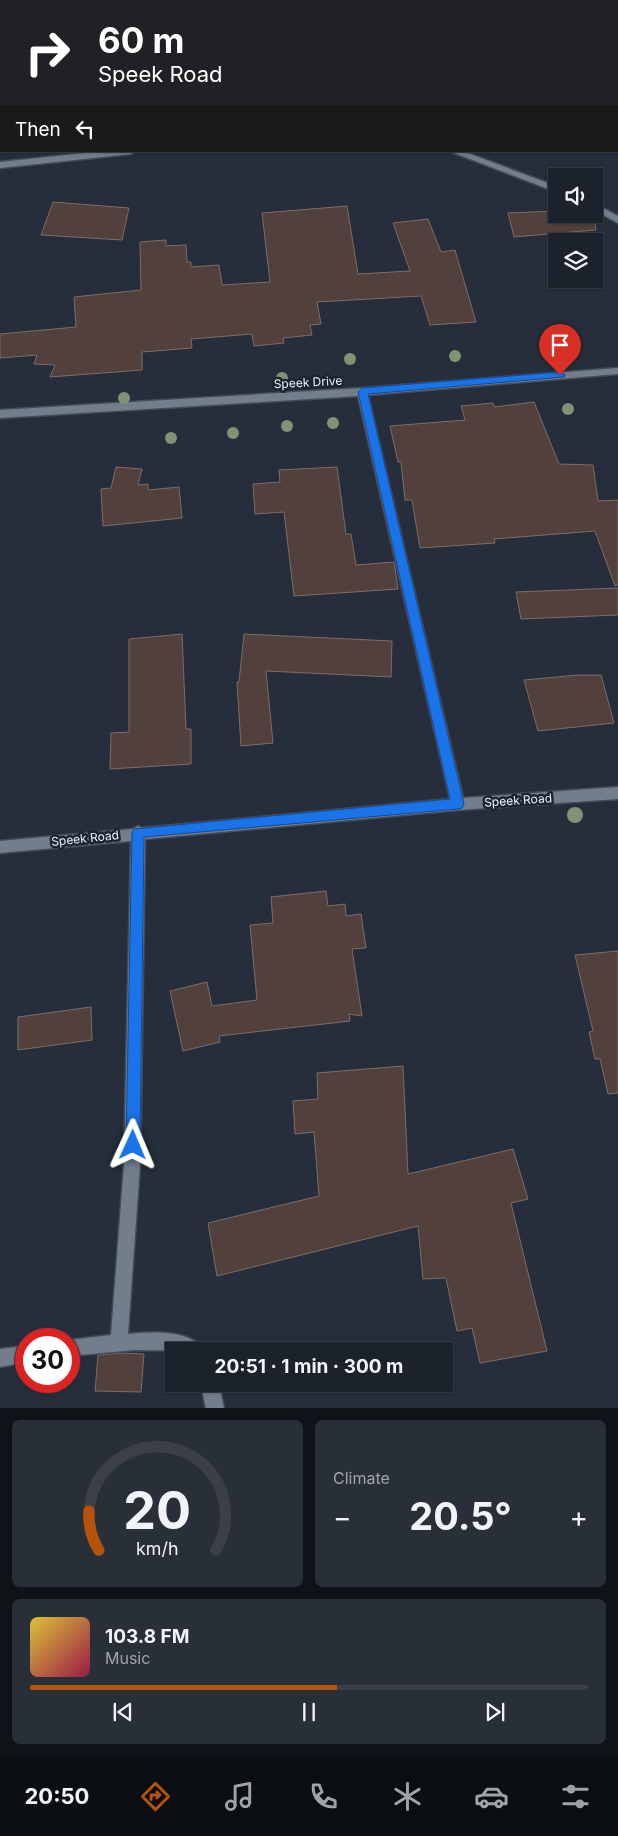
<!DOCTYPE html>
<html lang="en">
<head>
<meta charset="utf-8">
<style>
  :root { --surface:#1c222c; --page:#292f38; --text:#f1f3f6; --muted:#a0a4a9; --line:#3a3f48; --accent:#b45309 }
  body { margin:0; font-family:Inter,sans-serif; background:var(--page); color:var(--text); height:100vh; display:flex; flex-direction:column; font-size:19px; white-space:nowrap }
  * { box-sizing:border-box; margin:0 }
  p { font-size:16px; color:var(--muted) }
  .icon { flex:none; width:28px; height:28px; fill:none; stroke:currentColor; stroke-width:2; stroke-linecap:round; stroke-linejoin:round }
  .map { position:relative; height:1408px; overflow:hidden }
  .drawer { display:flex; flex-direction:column; gap:12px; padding:12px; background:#0f1318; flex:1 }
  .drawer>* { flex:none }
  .guide { position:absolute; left:0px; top:0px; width:619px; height:152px; box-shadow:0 1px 4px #0004,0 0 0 1px var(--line); background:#202124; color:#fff; overflow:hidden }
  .buttons { position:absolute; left:548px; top:168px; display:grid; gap:10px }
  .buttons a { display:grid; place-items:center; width:55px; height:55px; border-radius:0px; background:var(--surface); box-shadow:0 1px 4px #0004,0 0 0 1px var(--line); font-size:25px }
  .speed { position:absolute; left:15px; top:1328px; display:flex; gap:10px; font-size:25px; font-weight:700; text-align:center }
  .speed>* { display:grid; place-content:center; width:65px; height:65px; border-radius:50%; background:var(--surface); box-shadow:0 1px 4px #0004,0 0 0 1px var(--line); line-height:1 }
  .speed .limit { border:8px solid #d22; background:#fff; color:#111 }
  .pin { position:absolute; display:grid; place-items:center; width:42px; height:42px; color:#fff; margin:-51px -21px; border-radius:50% 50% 50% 0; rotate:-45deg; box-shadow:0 0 5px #0007 }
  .pin .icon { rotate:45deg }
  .me { position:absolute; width:55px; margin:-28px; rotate:1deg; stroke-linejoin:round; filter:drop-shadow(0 0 4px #0008) }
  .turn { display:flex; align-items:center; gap:18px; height:105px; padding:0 15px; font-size:22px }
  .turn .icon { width:65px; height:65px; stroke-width:2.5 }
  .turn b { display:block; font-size:35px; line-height:42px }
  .then { display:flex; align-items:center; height:48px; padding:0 15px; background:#0003; gap:10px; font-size:19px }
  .big { font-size:38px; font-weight:700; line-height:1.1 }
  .drawer .widget { flex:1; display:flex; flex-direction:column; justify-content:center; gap:8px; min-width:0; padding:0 18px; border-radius:8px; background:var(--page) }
  .drawer .dial { align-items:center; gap:0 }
  .dial svg { height:130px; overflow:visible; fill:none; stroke:var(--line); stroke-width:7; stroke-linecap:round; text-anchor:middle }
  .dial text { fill:var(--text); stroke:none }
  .song { display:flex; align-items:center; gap:15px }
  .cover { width:60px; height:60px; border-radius:8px; background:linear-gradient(135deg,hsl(50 70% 55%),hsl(340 70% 35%)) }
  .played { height:5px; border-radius:2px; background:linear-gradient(90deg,var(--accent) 55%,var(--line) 55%) }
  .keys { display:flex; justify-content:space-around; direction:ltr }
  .heat { display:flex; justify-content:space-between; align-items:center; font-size:28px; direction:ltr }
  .drawer .tiles { flex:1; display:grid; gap:12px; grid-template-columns:1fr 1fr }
  .widget:last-child { grid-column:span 2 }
  .trip { position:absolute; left:165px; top:1342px; width:288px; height:50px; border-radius:0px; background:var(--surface); box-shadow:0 1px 4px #0004,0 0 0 1px var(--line); font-weight:700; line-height:50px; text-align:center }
  .dock { display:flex; height:80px; justify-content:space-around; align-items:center; background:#0b0e12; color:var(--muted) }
  .dock .icon { width:35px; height:35px }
  .dock .current { color:var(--accent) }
  .dock b { font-size:22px; color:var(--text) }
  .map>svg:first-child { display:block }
</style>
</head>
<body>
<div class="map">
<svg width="618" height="1409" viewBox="0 0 618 1409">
  <rect width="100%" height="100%" fill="#252e3a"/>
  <path fill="#52403d" stroke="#7f6c68" d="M 53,202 L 129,208 L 122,240 L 41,235 Z
    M 347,206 L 358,274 L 410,271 L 393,223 L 428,219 L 441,252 L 455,250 L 476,322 L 430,325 L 421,296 L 317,302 L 321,324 L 310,325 L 312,335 L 283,338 L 284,343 L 254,346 L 252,334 L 191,339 L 192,348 L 142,352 L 142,370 L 50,377 L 55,365 L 34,364 L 37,355 L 0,358 L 0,334 L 76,327 L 74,297 L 141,290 L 140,242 L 166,240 L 166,246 L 186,245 L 187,262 L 191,262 L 191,267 L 219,265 L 222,285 L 270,282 L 262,213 Z
    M 556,211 L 556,214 L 594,214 L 594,212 L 596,230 L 514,237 L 508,213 Z
    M 534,402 L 559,464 L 593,465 L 598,501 L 618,500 L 618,585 L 615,586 L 595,531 L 494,539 L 495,543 L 420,548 L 412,500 L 405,500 L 401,462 L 398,462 L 390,426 L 465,420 L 461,406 L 493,403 L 494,407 Z
    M 116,467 L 142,469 L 138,485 L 148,484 L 148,490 L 179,487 L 182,518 L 103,526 L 101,489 L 111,488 Z
    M 337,467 L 346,534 L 351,534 L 356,565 L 394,562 L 398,589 L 294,596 L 284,512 L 255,514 L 253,484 L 280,482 L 279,470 Z
    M 618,588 L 618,615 L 521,619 L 516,592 Z
    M 182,634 L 186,729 L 191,729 L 191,764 L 110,769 L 111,733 L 129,732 L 129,639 Z
    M 244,634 L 392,641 L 391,677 L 266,671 L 273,743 L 241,746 L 237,682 L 239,682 Z
    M 578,675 L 601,675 L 614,723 L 538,731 L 524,680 Z
    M 326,891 L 328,906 L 345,904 L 346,916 L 361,914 L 366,948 L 352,949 L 362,1016 L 349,1014 L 350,1021 L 219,1036 L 220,1042 L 183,1051 L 170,991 L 207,982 L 212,1006 L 257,1000 L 250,925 L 273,923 L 271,897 Z
    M 618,951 L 618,1093 L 608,1094 L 600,1059 L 595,1059 L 589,1032 L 593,1031 L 575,955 Z
    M 91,1007 L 92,1040 L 18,1050 L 18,1017 Z
    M 403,1066 L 408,1174 L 513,1149 L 528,1199 L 511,1203 L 547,1351 L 480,1363 L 472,1328 L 457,1331 L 446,1278 L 423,1279 L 418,1226 L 217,1276 L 208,1223 L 319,1196 L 314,1132 L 295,1134 L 293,1101 L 318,1099 L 317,1073 Z
    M 120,1353 L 144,1354 L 141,1392 L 95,1391 L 98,1355 Z"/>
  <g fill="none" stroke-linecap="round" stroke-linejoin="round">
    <defs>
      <path id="street" d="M 104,151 L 135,151 L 131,154 L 0,168 L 0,162 Z
        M 449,151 L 462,151 L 556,186 L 556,192 Z
        M 594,203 L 618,216 L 618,223 L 594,210 Z
        M 618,368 L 618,374 L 368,395 L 463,798 L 618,787 L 618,799 L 458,810 L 145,839 L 140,1165 L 128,1334 C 148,1332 194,1329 203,1351 L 135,1350 L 69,1356 L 69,1340 L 111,1335 L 124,1165 L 131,841 L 0,853 L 0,841 L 133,829 L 138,826 L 142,828 L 450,799 L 358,396 L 0,418 L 0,410 L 362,388 Z
        M 26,1346 L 26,1362 L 0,1367 L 0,1349 Z
        M 201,1384 L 219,1384 L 224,1409 L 206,1409 Z"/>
    </defs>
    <use href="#street" stroke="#434b55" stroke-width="3"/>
    <use href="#street" fill="#727e8c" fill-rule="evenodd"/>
  </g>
  <g fill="#809373">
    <circle cx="455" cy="356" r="6"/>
    <circle cx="350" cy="359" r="6"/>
    <circle cx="282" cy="378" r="6"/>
    <circle cx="124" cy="398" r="6"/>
    <circle cx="568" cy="409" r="6"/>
    <circle cx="333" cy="423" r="6"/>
    <circle cx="287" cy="426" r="6"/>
    <circle cx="233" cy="433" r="6"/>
    <circle cx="171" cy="438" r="6"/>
    <circle cx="575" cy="815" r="8"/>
  </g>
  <path fill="#1a73e8" stroke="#114b97" d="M 560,372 L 565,375 L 564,377 L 368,394 L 464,804 L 462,808 L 458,809 L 144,837 L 140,1145 L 138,1150 L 133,1152 L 128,1150 L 126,1145 L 132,832 L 134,829 L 450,799 L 358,392 L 362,388 Z"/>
  <g text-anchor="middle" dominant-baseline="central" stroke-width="5" stroke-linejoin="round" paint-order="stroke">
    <g font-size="12" fill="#ecf2fa" stroke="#1b2430">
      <text transform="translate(308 382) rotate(-3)">Speek Drive</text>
      <text transform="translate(518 800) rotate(-4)">Speek Road</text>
      <text transform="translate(85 838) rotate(-6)">Speek Road</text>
    </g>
  </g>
</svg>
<div class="buttons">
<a><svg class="icon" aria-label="sound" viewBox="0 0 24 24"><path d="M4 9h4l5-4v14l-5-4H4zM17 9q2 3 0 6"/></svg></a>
<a><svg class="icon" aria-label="layers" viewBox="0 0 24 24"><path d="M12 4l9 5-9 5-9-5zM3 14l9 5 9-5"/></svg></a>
</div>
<div class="speed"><div class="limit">30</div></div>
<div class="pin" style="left:560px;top:375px;background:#d93025"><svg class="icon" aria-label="arrive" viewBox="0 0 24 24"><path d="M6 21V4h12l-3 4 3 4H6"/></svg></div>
<svg class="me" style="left:133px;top:1145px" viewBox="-20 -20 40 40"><path d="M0-17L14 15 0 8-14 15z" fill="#1a73e8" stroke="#fff" stroke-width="4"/></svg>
<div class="trip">20:51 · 1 min · 300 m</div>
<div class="guide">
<div class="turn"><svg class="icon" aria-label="right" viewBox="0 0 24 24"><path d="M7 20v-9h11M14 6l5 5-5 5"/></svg><div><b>60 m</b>Speek Road</div></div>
<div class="then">Then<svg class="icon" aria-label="left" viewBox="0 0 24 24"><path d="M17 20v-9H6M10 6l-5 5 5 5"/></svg></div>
</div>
</div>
<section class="drawer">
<div class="tiles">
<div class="widget dial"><svg viewBox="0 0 100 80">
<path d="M14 69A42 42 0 1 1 86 69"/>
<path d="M14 69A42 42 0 0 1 8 45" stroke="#b45309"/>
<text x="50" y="56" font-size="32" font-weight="700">20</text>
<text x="50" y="72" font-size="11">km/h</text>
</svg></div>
<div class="widget"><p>Climate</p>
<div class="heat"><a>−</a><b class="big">20.5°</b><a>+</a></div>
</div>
<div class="widget">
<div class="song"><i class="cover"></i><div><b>103.8 FM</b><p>Music</p></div></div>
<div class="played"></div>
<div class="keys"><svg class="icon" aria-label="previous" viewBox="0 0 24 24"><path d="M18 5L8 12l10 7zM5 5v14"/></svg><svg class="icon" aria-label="pause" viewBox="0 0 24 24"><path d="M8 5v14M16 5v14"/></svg><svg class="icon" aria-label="next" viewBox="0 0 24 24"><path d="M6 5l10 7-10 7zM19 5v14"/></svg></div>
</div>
</div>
</section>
<nav class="dock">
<b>20:50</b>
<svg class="icon current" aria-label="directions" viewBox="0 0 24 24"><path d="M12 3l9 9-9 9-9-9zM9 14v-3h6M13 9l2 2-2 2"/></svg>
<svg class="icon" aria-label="music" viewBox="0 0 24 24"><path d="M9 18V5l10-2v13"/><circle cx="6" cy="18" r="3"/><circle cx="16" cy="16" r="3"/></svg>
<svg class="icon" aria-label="phone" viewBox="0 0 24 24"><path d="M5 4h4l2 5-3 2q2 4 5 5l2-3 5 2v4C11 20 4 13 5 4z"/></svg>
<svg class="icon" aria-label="climate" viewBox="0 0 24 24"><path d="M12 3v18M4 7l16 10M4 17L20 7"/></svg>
<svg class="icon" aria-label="car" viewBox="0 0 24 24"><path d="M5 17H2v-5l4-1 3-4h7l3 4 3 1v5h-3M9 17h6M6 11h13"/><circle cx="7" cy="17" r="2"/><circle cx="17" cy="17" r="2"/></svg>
<svg class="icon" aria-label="filters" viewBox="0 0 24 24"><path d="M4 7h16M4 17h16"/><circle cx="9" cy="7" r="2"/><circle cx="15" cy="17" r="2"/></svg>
</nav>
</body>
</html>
